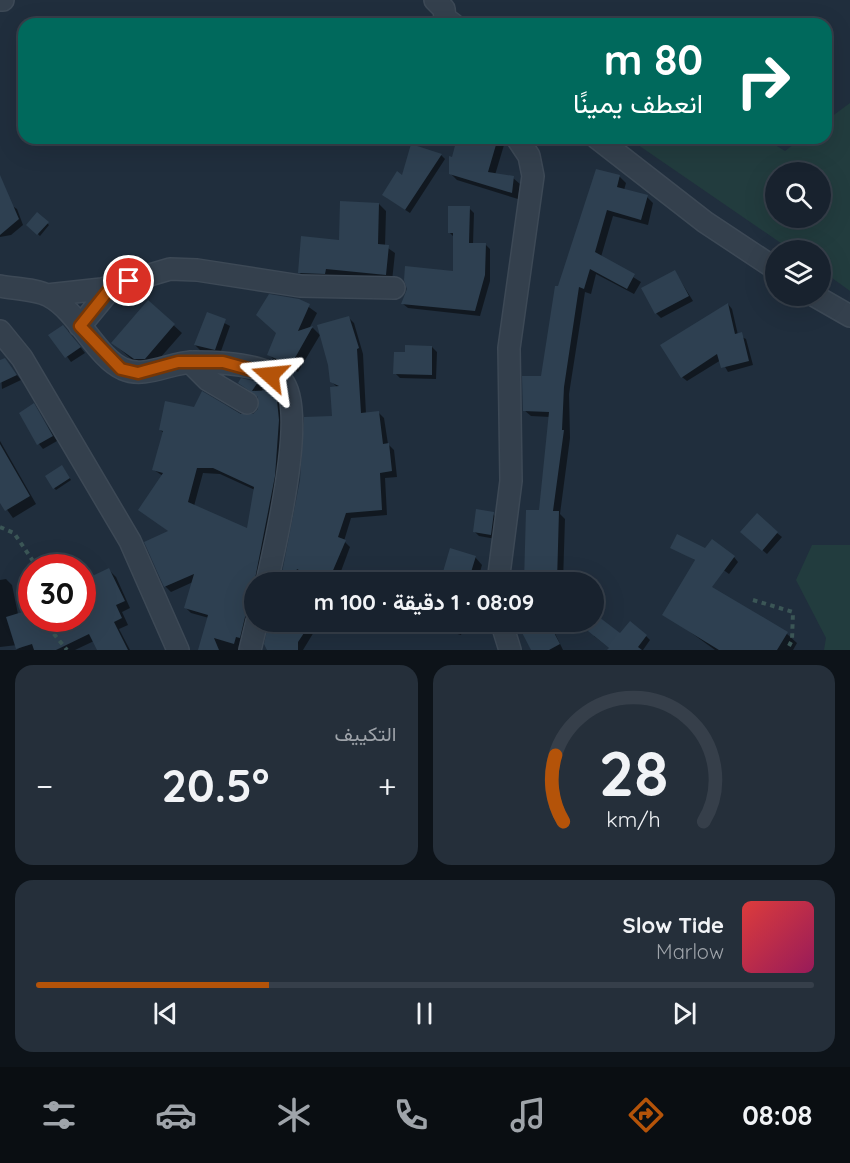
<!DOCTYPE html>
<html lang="ar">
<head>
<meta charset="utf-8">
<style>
  :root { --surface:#18222e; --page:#252f3a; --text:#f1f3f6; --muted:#9fa4aa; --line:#363f4a; --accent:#b45309 }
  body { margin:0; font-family:Quicksand,Vazirmatn,sans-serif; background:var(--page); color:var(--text); direction:rtl; height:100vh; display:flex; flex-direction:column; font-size:22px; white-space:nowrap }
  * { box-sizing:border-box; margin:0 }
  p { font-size:20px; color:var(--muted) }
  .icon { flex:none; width:33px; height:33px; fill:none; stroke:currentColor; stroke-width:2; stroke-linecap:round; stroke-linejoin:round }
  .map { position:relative; height:650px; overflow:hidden; direction:ltr }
  .panel { display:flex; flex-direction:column; gap:15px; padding:15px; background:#0d1319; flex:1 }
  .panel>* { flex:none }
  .top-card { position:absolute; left:18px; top:18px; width:814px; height:126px; border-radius:18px; box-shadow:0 6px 24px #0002,0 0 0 2px var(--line); direction:rtl; background:#00695c; color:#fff; overflow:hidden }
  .controls { position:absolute; left:765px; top:162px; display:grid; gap:12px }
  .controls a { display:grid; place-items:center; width:66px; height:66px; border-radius:50%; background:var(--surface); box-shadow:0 6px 24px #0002,0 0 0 2px var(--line); font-size:30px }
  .speed { position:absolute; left:18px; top:554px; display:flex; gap:12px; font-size:30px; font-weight:700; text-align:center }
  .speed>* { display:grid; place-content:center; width:78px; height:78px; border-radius:50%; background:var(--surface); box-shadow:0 6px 24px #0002,0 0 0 2px var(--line); line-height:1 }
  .speed .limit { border:9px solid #d22; background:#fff; color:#111 }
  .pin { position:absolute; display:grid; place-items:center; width:51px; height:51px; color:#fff; margin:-26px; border:3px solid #fff; border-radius:50%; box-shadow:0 2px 6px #0007 }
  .me { position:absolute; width:66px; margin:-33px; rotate:288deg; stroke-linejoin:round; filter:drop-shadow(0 0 4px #0008) }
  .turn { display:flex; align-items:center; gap:21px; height:126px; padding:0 30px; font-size:27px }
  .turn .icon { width:78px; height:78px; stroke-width:2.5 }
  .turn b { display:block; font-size:42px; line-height:51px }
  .big { font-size:45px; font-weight:700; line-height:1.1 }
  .panel .card { flex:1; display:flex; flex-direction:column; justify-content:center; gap:9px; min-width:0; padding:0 21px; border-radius:18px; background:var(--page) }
  .panel .dial { align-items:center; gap:0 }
  .dial svg { height:156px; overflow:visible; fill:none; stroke:var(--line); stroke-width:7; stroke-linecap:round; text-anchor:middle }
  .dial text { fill:var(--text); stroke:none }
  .song { display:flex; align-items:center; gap:18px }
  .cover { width:72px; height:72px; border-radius:9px; background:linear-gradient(135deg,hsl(0 70% 55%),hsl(330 70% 35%)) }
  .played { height:6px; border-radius:3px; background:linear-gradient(90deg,var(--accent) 30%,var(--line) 30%) }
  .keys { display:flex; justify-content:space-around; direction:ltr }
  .heat { display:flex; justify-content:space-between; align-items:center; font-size:33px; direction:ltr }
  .panel .tiles { flex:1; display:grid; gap:15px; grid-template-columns:1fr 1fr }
  .card:last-child { grid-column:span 2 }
  .trip { position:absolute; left:244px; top:572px; width:360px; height:60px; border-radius:30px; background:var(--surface); box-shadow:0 6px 24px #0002,0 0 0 2px var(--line); font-weight:700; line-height:60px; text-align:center; direction:rtl }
  .menu { display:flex; height:96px; justify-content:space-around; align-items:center; background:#0a0e12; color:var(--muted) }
  .menu .icon { width:42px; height:42px }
  .menu .on { color:var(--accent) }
  .menu b { font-size:27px; color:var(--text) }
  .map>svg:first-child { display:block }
</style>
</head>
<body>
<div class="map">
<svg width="850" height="650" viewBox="0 0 850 650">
  <rect width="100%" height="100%" fill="#202e3d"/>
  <path fill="#223c3e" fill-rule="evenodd" d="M 850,103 L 850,291 L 821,270 L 820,250 L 791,250 L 628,138 L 764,138 L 785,151 L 802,138 L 826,138 L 827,120 ZM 776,172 L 820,172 L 820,218 L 776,218 Z
    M 812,545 L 850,545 L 850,650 L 824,650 L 826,638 L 796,580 Z"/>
  <path fill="#0007" fill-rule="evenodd" d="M 455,138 L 498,138 L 504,145 L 495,175 L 513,178 L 520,184 L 518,199 L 457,180 L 451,174 L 475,166 Z
    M 412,146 L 441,155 L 445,159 L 410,213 L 387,198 L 403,177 Z
    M 597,170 L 620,177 L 626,183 L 624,190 L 647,197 L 653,203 L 648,225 L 613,216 L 601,257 L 641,282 L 634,294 L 596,274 L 591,294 L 585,292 L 569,394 L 570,438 L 560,514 L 565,519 L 563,582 L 525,582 L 540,512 L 550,417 L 531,416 L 524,410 L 542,378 L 559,288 Z
    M 0,198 L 17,209 L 23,225 L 11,235 L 0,237 Z
    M 379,204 L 386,211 L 385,246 L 395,253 L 392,281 L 332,275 L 332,280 L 306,279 L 299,272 L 340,241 Z
    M 469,208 L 474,213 L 473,244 L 485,244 L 490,249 L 490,281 L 480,316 L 408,308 L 403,304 L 454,272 L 454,237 L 449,232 Z
    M 37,214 L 49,225 L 40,236 L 28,225 Z
    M 675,272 L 693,301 L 661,318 L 656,313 Z
    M 299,300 L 317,313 L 309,329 L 313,328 L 320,335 L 298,372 L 277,362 L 269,355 Z
    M 148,302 L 182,333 L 153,366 L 137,364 L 113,343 Z
    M 728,304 L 732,309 L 738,335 L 746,339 L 753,365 L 728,372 L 721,360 L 687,381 L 682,377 Z
    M 207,314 L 230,326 L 220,354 L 200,350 L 195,345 Z
    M 348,317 L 354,323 L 363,354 L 366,414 L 378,412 L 384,418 L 388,444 L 394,450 L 397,477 L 385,478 L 387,515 L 351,518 L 344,541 L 350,547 L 337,582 L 282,582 L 296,512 L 333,418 L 338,388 L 331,381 Z
    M 68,331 L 85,353 L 71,362 L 51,335 Z
    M 432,347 L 437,352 L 436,379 L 400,378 L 395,373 L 406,354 Z
    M 5,360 L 21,380 L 2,389 L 0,362 Z
    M 241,380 L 257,384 L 263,389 L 261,392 L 272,392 L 278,398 L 282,407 L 283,453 L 261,582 L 255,582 L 255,619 L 239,650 L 200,650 L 209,618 L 191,613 L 185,607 L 193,582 L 171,592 L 165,586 L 170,532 L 140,510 L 163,476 L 154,470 L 164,433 L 160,430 L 195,409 L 203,393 L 247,417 L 259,411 L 261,402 L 257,395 L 240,383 ZM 203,473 L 220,474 L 255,490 L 248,530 L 194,506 Z
    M 34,405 L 57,441 L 43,449 L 39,444 Z
    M 0,441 L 36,504 L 13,518 L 0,500 Z
    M 64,469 L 71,480 L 56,490 L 54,488 Z
    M 493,514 L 498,519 L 496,539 L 479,536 L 474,531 Z
    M 777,533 L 782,537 L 767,554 L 747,537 Z
    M 672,547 L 706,550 L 734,557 L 738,562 L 729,574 L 711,561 L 707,567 Z
    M 475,557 L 482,565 L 477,582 L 442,582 Z
    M 109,570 L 116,577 L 130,608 L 122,612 L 128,625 L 119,629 L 130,650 L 99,650 L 94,641 L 75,650 L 16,650 L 26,644 L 0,647 L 0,580 L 6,579 L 12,585 L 18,614 L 32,618 L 82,618 Z
    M 270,621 L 319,621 L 320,622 L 303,650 L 268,650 Z
    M 431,621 L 465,621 L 461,635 L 437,628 Z
    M 521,621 L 549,621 L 563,650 L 533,650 L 522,629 Z
    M 686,629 L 787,634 L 797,643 L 793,650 L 715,650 Z
    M 594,636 L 646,636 L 650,640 L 643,650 L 612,650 Z"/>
  <path fill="#2e4051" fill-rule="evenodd" d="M 457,138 L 498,138 L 488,172 L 514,176 L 512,193 L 449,174 L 449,156 L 452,157 Z
    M 411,144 L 442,154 L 405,210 L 382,195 L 397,171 L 402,175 Z
    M 596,169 L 620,175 L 617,187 L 648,195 L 641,220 L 607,210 L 595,252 L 635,274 L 627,289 L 590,269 L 584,289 L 579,287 L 564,387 L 562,430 L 564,430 L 553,511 L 559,511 L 557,582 L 524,582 L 526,510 L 539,510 L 549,412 L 523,411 L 522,376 L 541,376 L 555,286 L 558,286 Z
    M 0,175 L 19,219 L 0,235 Z
    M 340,201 L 379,203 L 378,244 L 389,245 L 386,275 L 326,269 L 325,274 L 298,273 L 301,236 L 339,240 Z
    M 448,206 L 470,206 L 469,243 L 486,243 L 485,275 L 475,311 L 401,304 L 407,289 L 404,280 L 405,266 L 453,271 L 453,233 L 448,233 Z
    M 37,212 L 49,222 L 37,235 L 26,225 Z
    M 675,270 L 689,296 L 655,314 L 641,288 Z
    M 269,294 L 299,299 L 310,304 L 298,331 L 313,326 L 291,365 L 267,355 L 276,333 L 256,315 Z
    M 148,300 L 175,324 L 145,359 L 134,359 L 111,343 Z
    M 728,303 L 735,334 L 742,332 L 749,361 L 721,368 L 717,354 L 681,378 L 660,345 Z
    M 207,312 L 226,319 L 215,350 L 194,345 Z
    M 349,316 L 359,348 L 357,349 L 361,413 L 379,411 L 383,444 L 389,443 L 392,471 L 380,473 L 382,510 L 346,513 L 338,537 L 346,540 L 328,582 L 320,582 L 297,569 L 293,582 L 281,578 L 300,480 L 304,417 L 332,416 L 330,387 L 339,386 L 330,382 L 328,365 L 317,325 Z
    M 63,325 L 81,347 L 65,358 L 48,335 Z
    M 405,345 L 432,346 L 432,375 L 393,374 L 394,352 L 405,352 Z
    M 5,358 L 17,375 L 0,383 L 0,360 Z
    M 241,378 L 258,382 L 252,391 L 272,390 L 277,400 L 279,420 L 275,476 L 255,579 L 255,604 L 245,617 L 240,638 L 236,637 L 234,644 L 214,638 L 219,650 L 198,650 L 208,615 L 184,608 L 194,574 L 164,587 L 144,542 L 168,531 L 138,510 L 163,473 L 152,470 L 163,431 L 159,430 L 165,401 L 194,407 L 202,391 L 241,414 L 253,414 L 258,409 L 258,397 L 238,383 ZM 197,468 L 213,468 L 254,487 L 247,528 L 188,502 Z
    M 34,403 L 53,436 L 37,445 L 19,413 Z
    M 0,444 L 30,496 L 5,511 L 0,503 Z
    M 62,465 L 70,478 L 53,489 L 45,476 Z
    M 476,509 L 494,512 L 491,535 L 473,532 Z
    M 757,513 L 778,532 L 762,551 L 740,532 Z
    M 677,534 L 705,548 L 712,539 L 735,556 L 712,587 L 788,632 L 777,650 L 719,650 L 662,615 L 695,560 L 670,548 Z
    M 450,548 L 476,556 L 468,582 L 440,582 Z
    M 109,568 L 125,601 L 116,605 L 122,618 L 114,622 L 128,650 L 97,650 L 89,634 L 56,650 L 34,650 L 32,644 L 16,649 L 6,617 L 32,609 L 32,618 L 82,618 L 82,581 Z
    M 599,617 L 620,633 L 630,621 L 647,635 L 638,647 L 642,650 L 607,650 L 609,648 L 588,631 Z
    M 269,621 L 312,621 L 298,642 L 298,650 L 267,650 L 264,644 Z
    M 516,621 L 548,621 L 560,644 L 549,650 L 531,650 Z"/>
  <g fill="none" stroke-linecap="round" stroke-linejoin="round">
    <defs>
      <path id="minor" d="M 0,0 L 3,0
        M 435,0 L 444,9 L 445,18 L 453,24
        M 597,138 L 705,222 L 776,269
        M 0,286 C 15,289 36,289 49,296 C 77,310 97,358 123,369 C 145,379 171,362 194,362 C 217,362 265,364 282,381 C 308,409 275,545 267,582
        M 47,295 L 102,289 L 170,269 L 197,270 L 300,286 L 394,288
        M 815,296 L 850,316
        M 80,326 L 113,286
        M 0,331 L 22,358 L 130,541 L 178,650
        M 190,362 L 208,380 L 247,403
        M 498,582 L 511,481 L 509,348 L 533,176 L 529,156 L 517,138
        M 501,621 L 510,650
        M 250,650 L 257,621"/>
    </defs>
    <use href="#minor" stroke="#3d4956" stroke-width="24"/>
    <path stroke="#3b5656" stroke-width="4" stroke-dasharray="4.5 4.5" stroke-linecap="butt" d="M 0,527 L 14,533 L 37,567
      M 753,600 L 793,612 L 792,640 L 787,650
      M 46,618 L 49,628 L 67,650"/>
    <use href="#minor" stroke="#34404d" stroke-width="21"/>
  </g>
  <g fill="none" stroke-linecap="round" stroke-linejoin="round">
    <defs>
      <path id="route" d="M 129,281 L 112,286 L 80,326 L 121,369 L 138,373 L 178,362 L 223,362 L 270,375"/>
    </defs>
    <use href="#route" stroke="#753606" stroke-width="15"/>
    <use href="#route" stroke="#b45309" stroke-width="10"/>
  </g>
</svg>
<div class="controls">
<a><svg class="icon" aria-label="search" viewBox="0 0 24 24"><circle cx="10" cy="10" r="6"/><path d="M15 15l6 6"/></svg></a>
<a><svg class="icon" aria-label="layers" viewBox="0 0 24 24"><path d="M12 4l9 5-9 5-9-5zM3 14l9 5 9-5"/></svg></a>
</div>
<div class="speed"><div class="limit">30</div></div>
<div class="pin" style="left:129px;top:281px;background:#d93025"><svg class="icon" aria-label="arrive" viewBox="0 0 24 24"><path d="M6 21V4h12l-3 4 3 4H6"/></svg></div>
<svg class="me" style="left:270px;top:375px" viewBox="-20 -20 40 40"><path d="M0-17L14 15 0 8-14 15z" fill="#b45309" stroke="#fff" stroke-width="4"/></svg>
<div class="trip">08:09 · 1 دقيقة · 100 m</div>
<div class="top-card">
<div class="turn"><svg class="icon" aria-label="right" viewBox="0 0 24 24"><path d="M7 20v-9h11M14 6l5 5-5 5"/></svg><div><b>80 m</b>انعطف يمينًا</div></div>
</div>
</div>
<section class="panel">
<div class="tiles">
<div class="card dial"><svg viewBox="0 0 100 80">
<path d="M14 69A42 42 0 1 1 86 69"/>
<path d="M14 69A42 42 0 0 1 10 35" stroke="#b45309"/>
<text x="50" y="56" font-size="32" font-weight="700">28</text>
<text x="50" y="72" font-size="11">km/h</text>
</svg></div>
<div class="card"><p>التكييف</p>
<div class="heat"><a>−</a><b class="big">20.5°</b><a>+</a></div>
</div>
<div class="card">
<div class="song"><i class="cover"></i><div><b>Slow Tide</b><p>Marlow</p></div></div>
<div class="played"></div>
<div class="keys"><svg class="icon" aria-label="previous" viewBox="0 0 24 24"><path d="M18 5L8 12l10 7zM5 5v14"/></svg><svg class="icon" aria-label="pause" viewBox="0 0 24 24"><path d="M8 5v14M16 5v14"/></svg><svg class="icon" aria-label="next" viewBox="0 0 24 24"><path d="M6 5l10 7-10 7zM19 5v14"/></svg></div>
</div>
</div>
</section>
<nav class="menu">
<b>08:08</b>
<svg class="icon on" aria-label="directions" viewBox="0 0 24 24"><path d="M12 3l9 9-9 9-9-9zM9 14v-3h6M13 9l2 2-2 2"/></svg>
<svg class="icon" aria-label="music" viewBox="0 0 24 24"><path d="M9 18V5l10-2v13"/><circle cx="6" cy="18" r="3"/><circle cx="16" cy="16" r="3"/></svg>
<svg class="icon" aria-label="phone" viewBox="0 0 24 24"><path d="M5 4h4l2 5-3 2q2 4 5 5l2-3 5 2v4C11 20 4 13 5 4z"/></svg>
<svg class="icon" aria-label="climate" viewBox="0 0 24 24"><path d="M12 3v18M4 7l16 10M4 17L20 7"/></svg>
<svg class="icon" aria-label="car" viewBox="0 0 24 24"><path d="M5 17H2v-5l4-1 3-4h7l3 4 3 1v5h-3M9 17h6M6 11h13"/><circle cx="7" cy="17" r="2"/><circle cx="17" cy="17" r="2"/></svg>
<svg class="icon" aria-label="filters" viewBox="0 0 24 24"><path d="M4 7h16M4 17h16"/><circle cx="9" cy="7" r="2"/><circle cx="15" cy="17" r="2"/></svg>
</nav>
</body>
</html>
